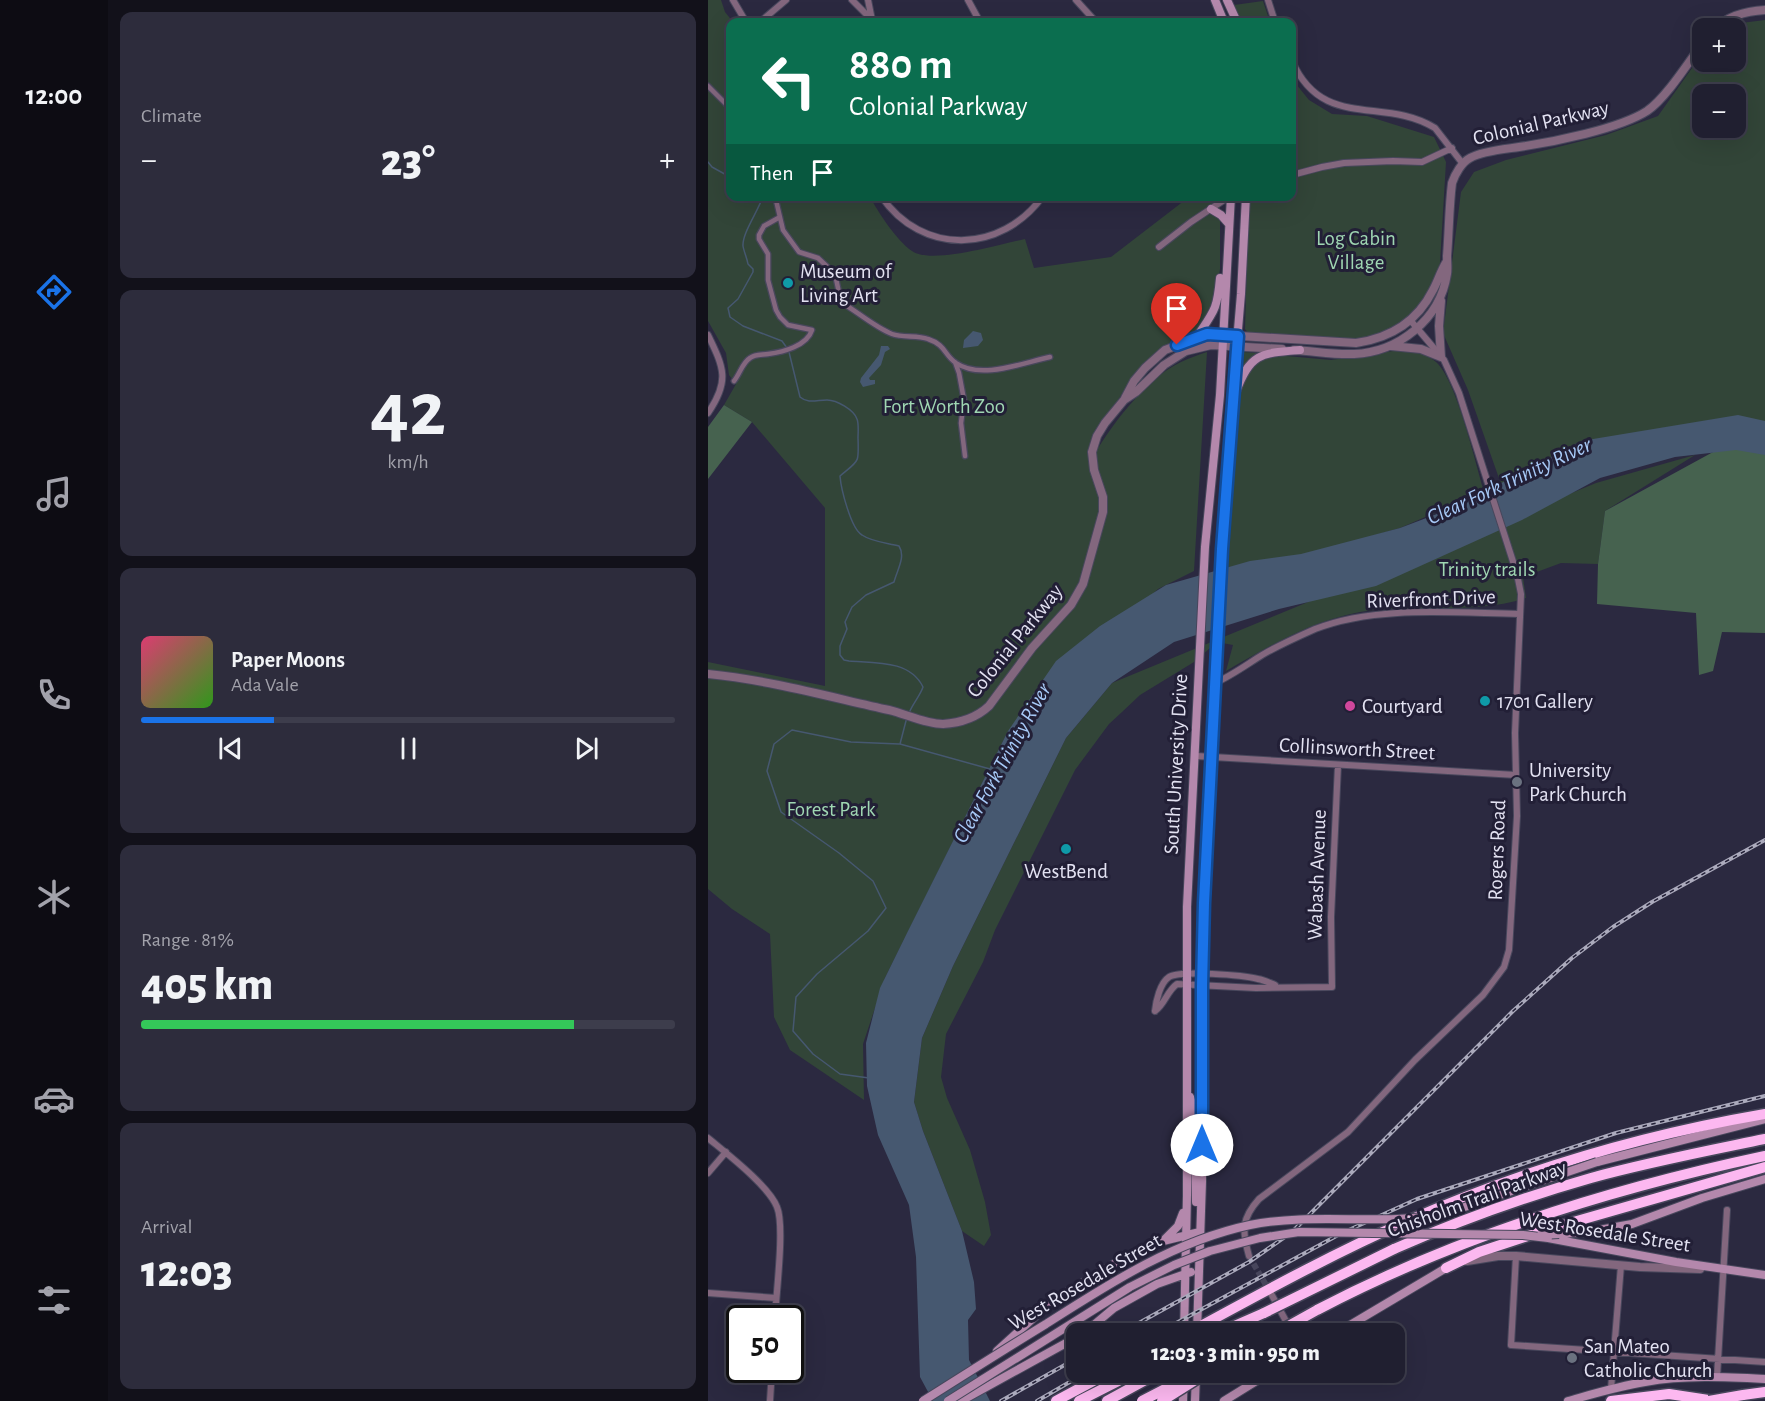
<!DOCTYPE html>
<html lang="en">
<head>
<meta charset="utf-8">
<style>
  :root { --surface:#201f30; --page:#2d2c3c; --text:#f1f3f6; --muted:#a2a2ab; --line:#3d3d4c; --accent:#1a73e8 }
  body { margin:0; font-family:"Alegreya Sans",sans-serif; background:var(--page); color:var(--text); height:100vh; display:flex; flex-direction:column; font-size:22px; white-space:nowrap }
  * { box-sizing:border-box; margin:0 }
  p { font-size:20px; color:var(--muted) }
  .icon { flex:none; width:33px; height:33px; fill:none; stroke:currentColor; stroke-width:2; stroke-linecap:round; stroke-linejoin:round }
  .map { position:relative; flex:1; overflow:hidden }
  .details { display:flex; flex-direction:column; gap:12px; padding:12px; background:#12111a; width:600px }
  .details>* { flex:none }
  .banner { position:absolute; left:18px; top:18px; width:570px; height:183px; border-radius:12px; box-shadow:0 6px 24px #0002,0 0 0 2px var(--line); background:#0b6e4f; color:#fff; overflow:hidden }
  .buttons { position:absolute; left:984px; top:18px; display:grid; gap:12px }
  .buttons a { display:grid; place-items:center; width:54px; height:54px; border-radius:12px; background:var(--surface); box-shadow:0 6px 24px #0002,0 0 0 2px var(--line); font-size:30px }
  .speed { position:absolute; left:18px; top:1305px; display:flex; gap:12px; font-size:30px; font-weight:700; text-align:center }
  .speed>* { display:grid; place-content:center; width:78px; height:78px; border-radius:50%; background:var(--surface); box-shadow:0 6px 24px #0002,0 0 0 2px var(--line); line-height:1 }
  .speed .limit { border:3px solid #111; border-radius:9px; background:#fff; color:#111 }
  .pin { position:absolute; display:grid; place-items:center; width:51px; height:51px; color:#fff; margin:-62px -26px; border-radius:50% 50% 50% 0; rotate:-45deg; box-shadow:0 0 6px #0007 }
  .pin .icon { rotate:45deg }
  .me { position:absolute; width:66px; margin:-33px; rotate:0deg; stroke-linejoin:round; filter:drop-shadow(0 0 4px #0008) }
  .turn { display:flex; align-items:center; gap:21px; height:126px; padding:0 24px; font-size:27px }
  .turn .icon { width:78px; height:78px; stroke-width:2.5 }
  .turn b { display:block; font-size:42px; line-height:51px }
  .then { display:flex; align-items:center; height:57px; padding:0 24px; background:#0003; gap:12px; font-size:22px }
  .big { font-size:45px; font-weight:800; line-height:1.1 }
  .details .card { flex:1; display:flex; flex-direction:column; justify-content:center; gap:9px; min-width:0; padding:0 21px; border-radius:12px; background:var(--page) }
  .details .dial { align-items:center; gap:0 }
  .dial b { font-size:78px; line-height:1 }
  .song { display:flex; align-items:center; gap:18px }
  .cover { width:72px; height:72px; border-radius:9px; background:linear-gradient(135deg,hsl(340 70% 55%),hsl(110 70% 35%)) }
  .played { height:6px; border-radius:3px; background:linear-gradient(90deg,var(--accent) 25%,var(--line) 25%) }
  .keys { display:flex; justify-content:space-around; direction:ltr }
  .heat { display:flex; justify-content:space-between; align-items:center; font-size:33px; direction:ltr }
  .charge { height:9px; border-radius:4px; background:linear-gradient(90deg,#34c759 81%,var(--line) 0) }
  .trip { position:absolute; left:358px; top:1323px; width:339px; height:60px; border-radius:12px; background:var(--surface); box-shadow:0 6px 24px #0002,0 0 0 2px var(--line); font-weight:800; line-height:60px; text-align:center }
  main { display:flex; flex:1; min-height:0 }
  .tab-bar { display:flex; flex-direction:column; width:108px; justify-content:space-around; align-items:center; background:#0d0c13; color:var(--muted) }
  .tab-bar .icon { width:42px; height:42px }
  .tab-bar .selected { color:var(--accent) }
  .tab-bar b { font-size:27px; color:var(--text) }
  .map>svg:first-child { display:block }
</style>
</head>
<body>
<main>
<nav class="tab-bar">
<b>12:00</b>
<svg class="icon selected" aria-label="directions" viewBox="0 0 24 24"><path d="M12 3l9 9-9 9-9-9zM9 14v-3h6M13 9l2 2-2 2"/></svg>
<svg class="icon" aria-label="music" viewBox="0 0 24 24"><path d="M9 18V5l10-2v13"/><circle cx="6" cy="18" r="3"/><circle cx="16" cy="16" r="3"/></svg>
<svg class="icon" aria-label="phone" viewBox="0 0 24 24"><path d="M5 4h4l2 5-3 2q2 4 5 5l2-3 5 2v4C11 20 4 13 5 4z"/></svg>
<svg class="icon" aria-label="climate" viewBox="0 0 24 24"><path d="M12 3v18M4 7l16 10M4 17L20 7"/></svg>
<svg class="icon" aria-label="car" viewBox="0 0 24 24"><path d="M5 17H2v-5l4-1 3-4h7l3 4 3 1v5h-3M9 17h6M6 11h13"/><circle cx="7" cy="17" r="2"/><circle cx="17" cy="17" r="2"/></svg>
<svg class="icon" aria-label="filters" viewBox="0 0 24 24"><path d="M4 7h16M4 17h16"/><circle cx="9" cy="7" r="2"/><circle cx="15" cy="17" r="2"/></svg>
</nav>
<section class="details">
<div class="card"><p>Climate</p>
<div class="heat"><a>−</a><b class="big">23°</b><a>+</a></div>
</div>
<div class="card dial"><b>42</b><p>km/h</p></div>
<div class="card">
<div class="song"><i class="cover"></i><div><b>Paper Moons</b><p>Ada Vale</p></div></div>
<div class="played"></div>
<div class="keys"><svg class="icon" aria-label="previous" viewBox="0 0 24 24"><path d="M18 5L8 12l10 7zM5 5v14"/></svg><svg class="icon" aria-label="pause" viewBox="0 0 24 24"><path d="M8 5v14M16 5v14"/></svg><svg class="icon" aria-label="next" viewBox="0 0 24 24"><path d="M6 5l10 7-10 7zM19 5v14"/></svg></div>
</div>
<div class="card"><p>Range · 81%</p><b class="big">405 km</b><div class="charge"></div></div>
<div class="card"><p>Arrival</p><b class="big">12:03</b></div>
</section>
<div class="map">
<svg width="1057" height="1401" viewBox="0 0 1057 1401">
  <rect width="100%" height="100%" fill="#2b2940"/>
  <path fill="#324538" fill-rule="evenodd" d="M 0,0 L 13,0 L 17,12 L 25,22 L 22,22 L 22,196 L 162,197 C 170,212 189,241 204,251 C 224,265 292,244 317,239 L 326,268 L 403,257 L 481,197 L 512,197 L 512,269 L 506,305 L 490,329 L 455,348 L 432,367 L 383,440 L 382,462 C 400,429 438,378 473,362 C 481,358 490,355 499,352 L 486,571 L 450,589 L 300,731 L 177,978 L 155,1044 L 156,1100 L 82,1050 L 66,1017 L 62,934 L 24,909 L 0,889 L 0,662 L 117,686 L 117,508 L 44,422 L 16,405 L 28,384 L 21,375 L 18,353 L 0,321 Z
    M 555,1 L 562,22 L 534,22 L 526,5 Z
    M 1057,20 L 1057,421 L 873,441 L 793,484 L 760,390 L 735,333 L 753,192 L 766,172 L 798,160 L 898,135 L 950,116 L 994,54 L 994,62 L 1028,62 L 1028,28 L 1020,28 L 1025,24 ZM 994,94 L 1028,94 L 1028,128 L 994,128 Z
    M 584,75 L 588,84 L 601,100 L 624,114 L 659,116 L 726,137 L 738,162 L 732,263 L 727,281 L 720,296 L 702,318 L 674,333 L 655,339 L 617,339 L 540,333 L 537,329 L 541,197 L 584,196 Z
    M 699,349 C 709,352 720,355 728,362 C 748,379 767,461 775,488 L 747,504 L 692,528 L 594,556 L 517,568 L 536,352 L 623,360 Z
    M 987,455 L 897,511 L 890,564 L 853,563 L 815,577 L 818,598 C 770,614 716,605 666,610 C 611,616 565,644 518,671 L 525,645 L 509,642 L 486,662 L 432,695 L 414,712 L 401,724 L 367,770 L 287,930 L 275,962 L 238,1034 L 233,1077 L 239,1098 L 262,1150 L 277,1202 L 283,1235 L 276,1246 L 254,1231 L 215,1131 L 206,1102 L 214,1038 L 245,966 L 358,738 L 404,683 L 888,483 Z"/>
  <path fill="#46624f" d="M 16,405 L 44,422 L 0,479 L 0,427 Z
    M 1027,440 L 1057,449 L 1057,633 L 1014,632 L 1005,671 L 991,675 L 988,613 L 889,604 L 890,564 L 897,511 Z"/>
  <path fill="#465870" d="M 265,331 L 273,333 L 275,340 L 270,346 L 255,348 L 256,340 Z
    M 173,346 L 180,346 L 182,349 L 177,352 L 173,365 L 161,378 L 162,380 L 167,380 L 167,384 L 155,387 L 152,382 L 153,378 L 171,355 Z
    M 1030,415 L 1057,421 L 1057,455 L 1028,450 L 967,457 L 892,478 L 814,520 L 668,586 L 571,609 L 466,642 L 404,683 L 358,738 L 245,966 L 214,1038 L 206,1102 L 215,1131 L 254,1231 L 266,1282 L 268,1309 L 260,1320 L 261,1360 L 282,1401 L 225,1401 L 212,1377 L 208,1257 L 201,1205 L 170,1135 L 159,1086 L 158,1043 L 172,988 L 199,933 L 300,731 L 348,661 L 392,626 L 458,585 L 542,561 L 593,554 L 692,528 L 750,506 L 873,441 Z"/>
  <g fill="none" stroke-linecap="round" stroke-linejoin="round">
    <path stroke="#465870" stroke-width="1.5" d="M 0,162 L 4,167 L 22,177
      M 55,196 C 51,210 34,233 35,246 C 36,252 39,258 40,264 L 45,269 L 45,272 L 30,299 L 20,308 L 22,317 L 35,326 L 74,341 L 79,348
      M 81,352 L 92,397 C 100,404 109,400 119,400 C 129,400 146,410 149,419 C 151,424 150,433 150,438 C 151,464 151,460 132,476 C 133,489 143,529 154,535 C 164,542 180,543 191,546 C 198,557 189,570 186,582 L 158,595 L 144,607 L 137,622 L 139,629 L 132,646 L 132,655 L 136,660 L 141,661 C 167,663 202,660 215,687 C 212,696 205,703 201,713
      M 199,717 L 192,744 L 282,769
      M 161,1078 L 132,1074 L 105,1054 L 85,1031 L 88,997 L 109,974 L 160,931 L 178,908 L 165,881 L 131,853 L 73,812 L 59,771 L 66,744 L 84,730 L 143,742 L 191,744"/>
    <path stroke="#47455b" stroke-width="6" stroke-dasharray="6 3" stroke-linecap="butt" d="M 541,1256 L 558,1285"/>
    <defs>
      <path id="pedestrian" d="M 0,86 L 22,108
        M 67,196 L 75,230 L 91,252 L 110,258 L 127,274 L 133,302 C 148,311 168,328 184,334 C 195,338 209,335 220,339 C 238,345 236,355 248,363 C 273,380 314,363 342,357
        M 247,362 L 251,373 L 256,400 L 253,423 L 257,456
        M 26,381 C 32,374 34,363 42,358 C 47,354 54,355 60,354 C 75,352 99,346 104,330 L 80,325 L 72,317 L 68,310 L 60,280 L 60,254 L 51,239 L 51,235 L 56,226 L 72,217"/>
      <path id="minor" d="M 25,0 L 38,22
        M 144,0 L 164,20
        M 160,0 L 164,20
        M 260,0 L 272,22
        M 368,0 L 388,22
        M 560,0 L 567,22
        M 52,22 L 78,0
        M 584,61 C 615,131 675,96 727,128 L 755,164
        M 584,175 L 614,167 L 636,163 L 685,161 L 714,162 L 744,148
        M 173,196 C 214,256 293,254 335,196
        M 451,247 L 483,222 L 522,196
        M 0,335 C 16,368 22,381 0,413
        M 507,683 C 523,676 538,665 554,655 C 571,645 589,637 607,629 C 668,605 746,613 811,614
        M 488,756 L 808,775
        M 447,1011 C 457,1004 459,991 469,984 L 548,988 L 624,987 L 623,917 L 630,765
        M 447,1011 C 448,1001 452,983 461,977 C 472,970 535,975 550,979 C 556,980 562,983 567,985
        M 0,1138 C 18,1153 61,1186 69,1207 C 77,1226 68,1294 67,1318
        M 0,1173 L 18,1152
        M 541,1256 C 534,1231 533,1219 551,1199 L 640,1132 L 707,1060 L 775,995 L 796,967 L 801,950 L 809,816 L 807,733 L 813,594 L 809,574 L 751,393 L 736,360 L 703,321
        M 808,1256 L 803,1345 L 1057,1362
        M 560,1288 L 585,1334
        M 0,1293 L 68,1298
        M 1009,1377 L 1019,1210
        M 903,1389 L 913,1265
        M 62,1401 L 64,1370"/>
      <path id="tertiary" d="M 1008,28 C 1020,16 1040,11 1057,10
        M 683,346 L 713,349 L 733,357 L 731,326 L 733,301
        M 586,350 C 606,351 626,355 646,354 C 690,352 732,320 739,274 C 740,268 739,262 739,256 C 741,232 741,207 744,183 C 747,174 754,162 762,158 C 774,151 798,149 811,147 C 845,142 911,129 939,111 C 958,98 980,63 994,44
        M 417,398 L 426,381 L 437,368 L 457,350 L 499,334 L 648,343 C 683,338 709,322 725,290 C 730,281 733,270 739,261
        M 0,674 C 61,680 122,697 181,710 C 198,714 217,724 235,724 C 252,723 268,718 281,706 L 324,648 L 363,605 L 375,584 L 395,512 L 395,497 L 386,470 L 384,452 L 389,436 L 397,423 L 416,400 L 428,392 L 456,365 L 478,351 L 503,345 L 574,349
        M 759,1261 L 790,1256 L 808,1256 L 932,1267 L 992,1269"/>
      <path id="secondary" d="M 507,0 L 516,22
        M 519,0 L 529,22
        M 503,209 L 513,215 L 521,224
        M 488,338 C 506,311 509,311 512,278
        M 528,392 C 542,353 553,353 592,350
        M 482,1097 C 488,1112 481,1132 489,1145 L 494,1145
        M 478,1145 L 487,1156 L 488,1202
        M 889,1162 L 1057,1119
        M 851,1234 L 880,1232 L 924,1224 L 994,1198 L 1057,1179
        M 840,1238 L 968,1262 L 1057,1275
        M 457,1239 L 470,1226 L 475,1213
        M 489,1332 L 494,1181 L 493,986 L 496,903 L 509,642 L 522,424 L 533,294 L 538,196
        M 375,1334 L 406,1308 L 449,1284 L 483,1272
        M 476,1334 L 479,1195 L 479,907 L 497,547 L 512,395 L 523,196
        M 627,1334 L 738,1268
        M 289,1351 L 343,1302 L 416,1258 L 455,1241 L 492,1232
        M 253,1401 L 369,1337
        M 475,1401 L 476,1372
        M 487,1401 L 488,1374
        M 516,1401 L 563,1372
        M 860,1401 C 885,1394 911,1386 937,1382 C 976,1375 1017,1377 1057,1379"/>
      <path id="motorway" d="M 686,1249 C 750,1221 816,1197 883,1178 C 941,1162 999,1151 1057,1139
        M 738,1268 L 771,1252 L 841,1229 L 1057,1167
        M 609,1310 C 750,1236 902,1189 1057,1156
        M 478,1334 C 550,1295 622,1255 697,1222 C 810,1172 935,1135 1057,1114
        M 508,1334 L 556,1313
        M 1035,1395 L 1057,1392
        M 348,1401 L 402,1372
        M 371,1401 L 428,1372
        M 399,1401 L 452,1372
        M 903,1401 L 961,1394 L 1007,1401"/>
    </defs>
    <use href="#pedestrian" stroke="#48475c" stroke-width="7"/>
    <use href="#minor" stroke="#48475c" stroke-width="8"/>
    <use href="#tertiary" stroke="#48475c" stroke-width="10"/>
    <use href="#secondary" stroke="#48475c" stroke-width="10"/>
    <use href="#motorway" stroke="#48475c" stroke-width="13"/>
    <use href="#pedestrian" stroke="#83677e" stroke-width="4.5"/>
    <use href="#minor" stroke="#83677e" stroke-width="6"/>
    <use href="#tertiary" stroke="#83677e" stroke-width="8"/>
    <use href="#secondary" stroke="#b488ac" stroke-width="8"/>
    <use href="#motorway" stroke="#fcb8f0" stroke-width="10"/>
    <defs>
      <path id="rail" d="M 411,1334 L 541,1262 L 584,1232 L 805,1011 L 864,958 L 905,927 L 944,902 L 1057,840
        M 448,1334 L 632,1234 L 709,1199 L 908,1133 L 1057,1096
        M 293,1401 L 369,1358
        M 329,1401 L 379,1372"/>
    </defs>
    <use href="#rail" stroke="#abaabc" stroke-width="4"/>
    <use href="#rail" stroke="#221f36" stroke-width="1.5" stroke-dasharray="4.5" stroke-linecap="butt"/>
    <defs>
      <path id="secondary-bridge" d="M 833,1235 L 851,1234
        M 215,1401 C 256,1375 297,1349 338,1324 C 402,1283 467,1241 542,1225 C 607,1212 672,1226 736,1214 L 889,1162
        M 240,1401 L 422,1287 L 466,1265 L 502,1251 L 552,1238 L 591,1232 L 815,1235 L 840,1238"/>
      <path id="motorway-bridge" d="M 556,1313 L 686,1249
        M 566,1334 L 609,1310
        M 434,1401 L 490,1372
        M 454,1401 L 500,1372
        M 1001,1401 L 1035,1395"/>
    </defs>
    <use href="#secondary-bridge" stroke="#48475c" stroke-width="10" stroke-linecap="butt"/>
    <use href="#motorway-bridge" stroke="#48475c" stroke-width="13" stroke-linecap="butt"/>
    <use href="#secondary-bridge" stroke="#b488ac" stroke-width="8"/>
    <use href="#motorway-bridge" stroke="#fcb8f0" stroke-width="10"/>
  </g>
  <g fill="none" stroke-linecap="round" stroke-linejoin="round">
    <defs>
      <path id="route" d="M 469,345 L 499,334 L 530,336 L 514,549 L 496,903 L 494,986 L 494,1145"/>
    </defs>
    <use href="#route" stroke="#114b97" stroke-width="15"/>
    <use href="#route" stroke="#1a73e8" stroke-width="10"/>
  </g>
  <g fill="#0f9aa8" stroke="#221f36" stroke-width="2">
    <circle cx="80" cy="283" r="6"/>
    <circle cx="777" cy="701" r="6"/>
    <circle cx="358" cy="849" r="6"/>
  </g>
  <circle fill="#d1479c" stroke="#221f36" stroke-width="2" cx="642" cy="706" r="6"/>
  <g fill="#6b7280" stroke="#221f36" stroke-width="2">
    <circle cx="809" cy="782" r="6"/>
    <circle cx="864" cy="1358" r="6"/>
  </g>
  <g text-anchor="middle" dominant-baseline="central" stroke-width="6" stroke-linejoin="round" paint-order="stroke">
    <g font-size="21" fill="#e3e2f2" stroke="#221f36">
      <text transform="translate(833 123) rotate(-13)">Colonial Parkway</text>
      <text transform="translate(723 599) rotate(-2)">Riverfront Drive</text>
      <text transform="translate(307 641) rotate(-51)">Colonial Parkway</text>
      <text transform="translate(649 749) rotate(3)">Collinsworth Street</text>
      <text transform="translate(468 764) rotate(-87)">South University Drive</text>
      <text transform="translate(789 850) rotate(-88)">Rogers Road</text>
      <text transform="translate(609 875) rotate(-88)">Wabash Avenue</text>
      <text transform="translate(769 1199) rotate(-20)">Chisholm Trail Parkway</text>
      <text transform="translate(897 1232) rotate(9)">West Rosedale Street</text>
      <text transform="translate(377 1282) rotate(-30)">West Rosedale Street</text>
    </g>
    <g font-size="21" fill="#9fd6b2" stroke="#221f36">
      <text x="648" y="238">Log Cabin<tspan x="648" dy="24">Village</tspan></text>
      <text x="236" y="406">Fort Worth Zoo</text>
      <text x="779" y="569">Trinity trails</text>
      <text x="123" y="809">Forest Park</text>
    </g>
    <g font-size="21" fill="#e3e2f2" stroke="#221f36" text-anchor="start">
      <text x="92" y="271">Museum of<tspan x="92" dy="24">Living Art</tspan></text>
      <text x="789" y="701">1701 Gallery</text>
      <text x="654" y="706">Courtyard</text>
      <text x="821" y="770">University<tspan x="821" dy="24">Park Church</tspan></text>
      <text x="358" y="871" text-anchor="middle">WestBend</text>
      <text x="876" y="1346">San Mateo<tspan x="876" dy="24">Catholic Church</tspan></text>
    </g>
    <g font-size="22" font-style="italic" fill="#a7c9f7" stroke="#221f36">
      <text transform="translate(801 481) rotate(-25)">Clear Fork Trinity River</text>
      <text transform="translate(294 763) rotate(-61)">Clear Fork Trinity River</text>
    </g>
  </g>
</svg>
<div class="buttons">
<a>+</a>
<a>−</a>
</div>
<div class="speed"><div class="limit">50</div></div>
<div class="pin" style="left:469px;top:345px;background:#d93025"><svg class="icon" aria-label="arrive" viewBox="0 0 24 24"><path d="M6 21V4h12l-3 4 3 4H6"/></svg></div>
<svg class="me" style="left:494px;top:1145px" viewBox="-20 -20 40 40"><circle r="19" fill="#fff"/><path d="M0-13L10 11 0 6-10 11z" fill="#1a73e8"/></svg>
<div class="trip">12:03 · 3 min · 950 m</div>
<div class="banner">
<div class="turn"><svg class="icon" aria-label="left" viewBox="0 0 24 24"><path d="M17 20v-9H6M10 6l-5 5 5 5"/></svg><div><b>880 m</b>Colonial Parkway</div></div>
<div class="then">Then<svg class="icon" aria-label="arrive" viewBox="0 0 24 24"><path d="M6 21V4h12l-3 4 3 4H6"/></svg></div>
</div>
</div>
</main>
</body>
</html>
